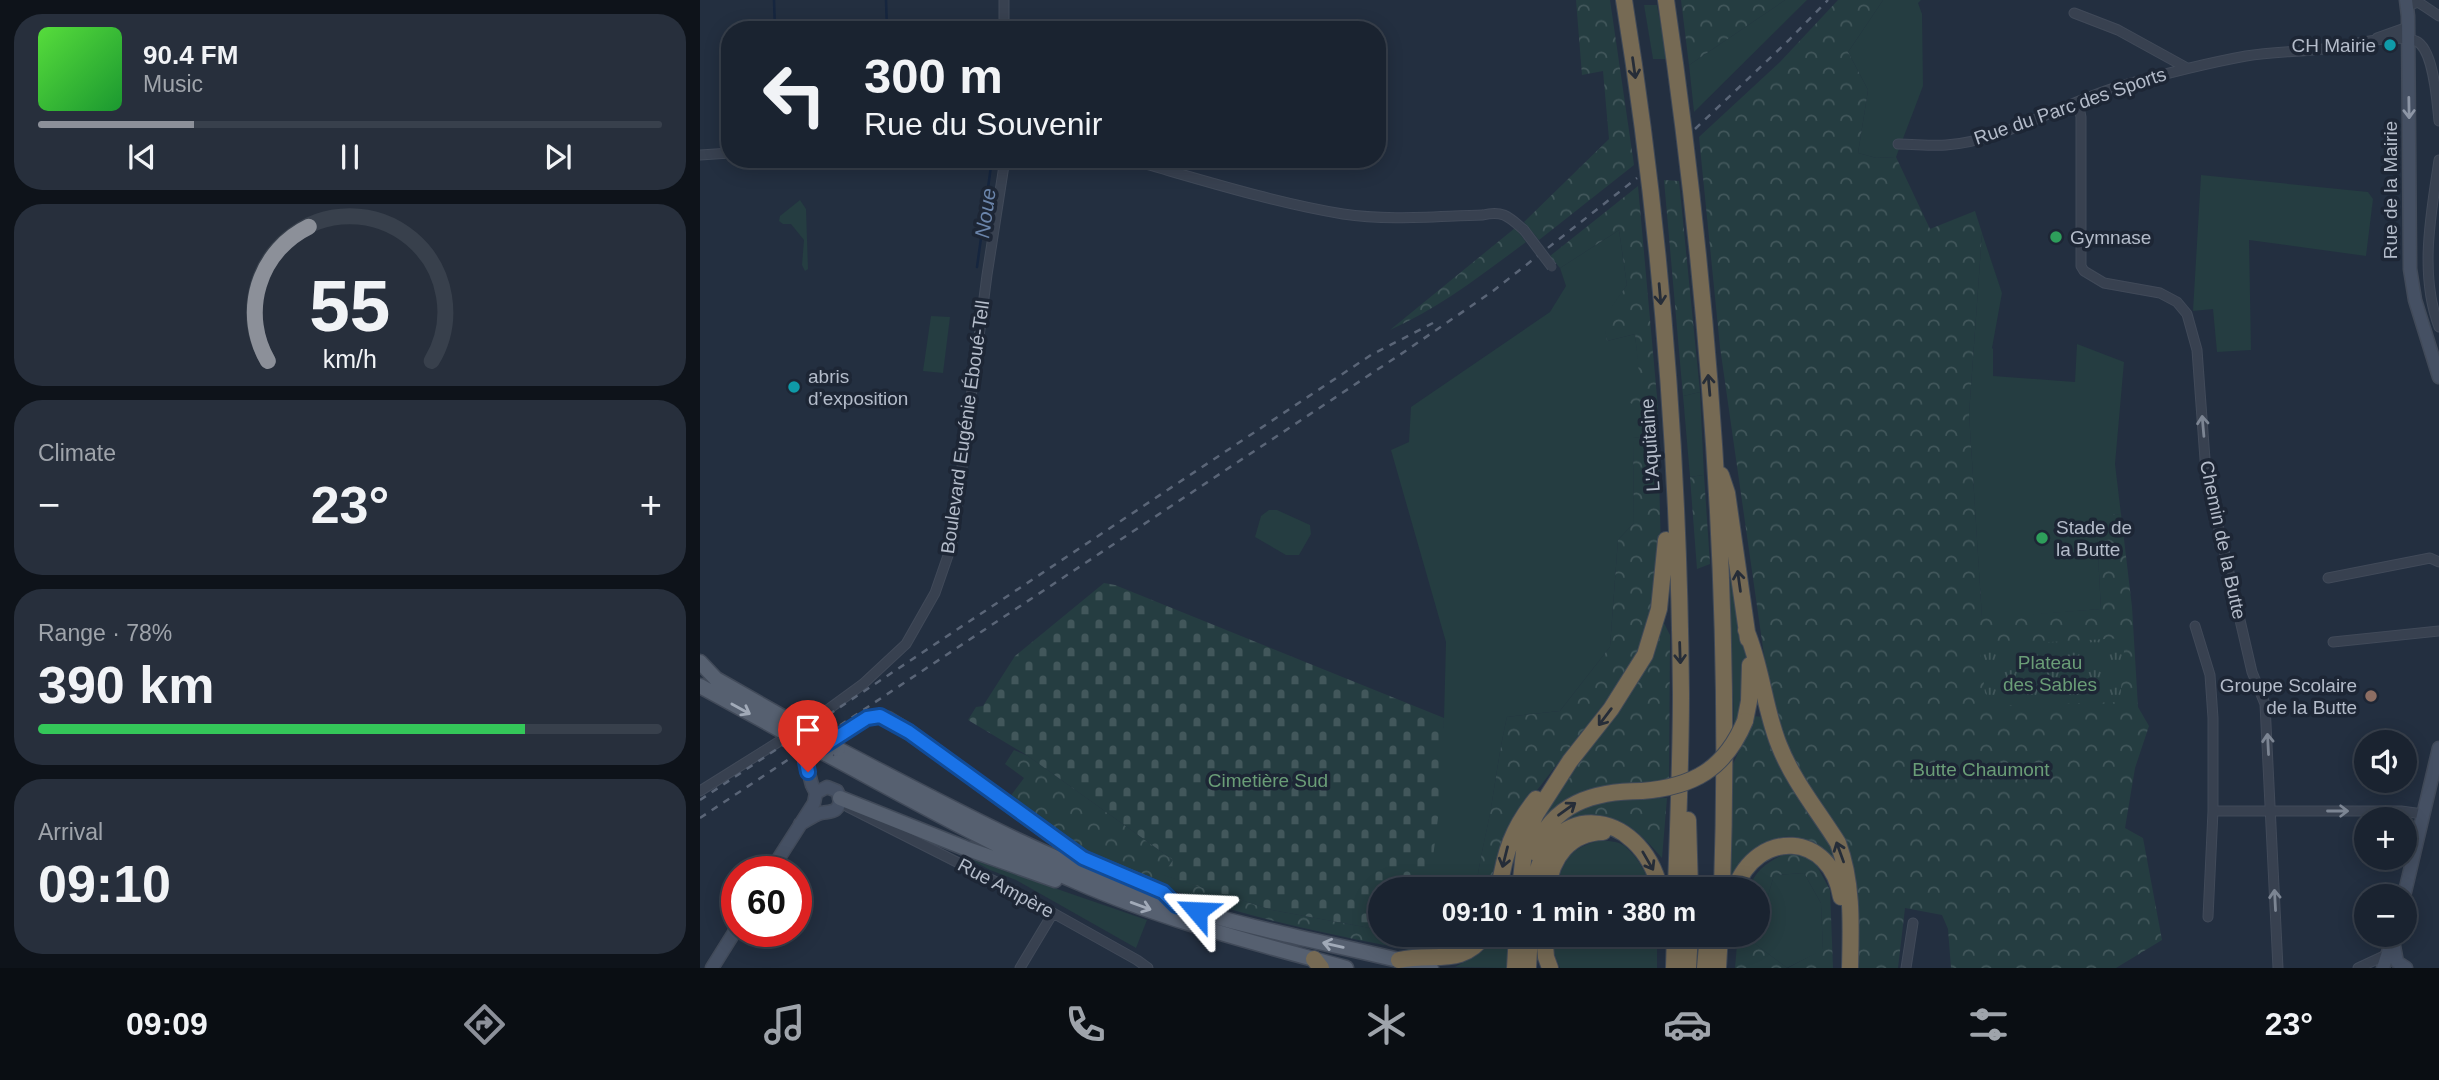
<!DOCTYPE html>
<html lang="en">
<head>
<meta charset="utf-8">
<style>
  :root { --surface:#1a2330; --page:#272f3c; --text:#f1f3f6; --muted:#9fa4ab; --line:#38404c; --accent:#8c9099 }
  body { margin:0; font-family:Arial,sans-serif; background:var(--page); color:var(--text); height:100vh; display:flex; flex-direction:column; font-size:26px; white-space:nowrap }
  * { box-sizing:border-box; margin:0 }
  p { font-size:23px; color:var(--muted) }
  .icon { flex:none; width:38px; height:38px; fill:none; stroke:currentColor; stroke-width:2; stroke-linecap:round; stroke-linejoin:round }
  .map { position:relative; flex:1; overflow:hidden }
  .drawer { display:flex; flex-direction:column; gap:14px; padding:14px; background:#0e131a; width:700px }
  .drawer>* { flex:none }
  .guide { position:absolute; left:21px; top:21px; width:665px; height:147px; border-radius:28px; box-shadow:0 4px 18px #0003,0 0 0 2px var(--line); background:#1a2330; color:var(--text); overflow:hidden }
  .fabs { position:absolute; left:1654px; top:730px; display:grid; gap:14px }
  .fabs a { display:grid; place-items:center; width:63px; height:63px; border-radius:50%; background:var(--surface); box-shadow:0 4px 18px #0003,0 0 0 2px var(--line); font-size:35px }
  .speed { position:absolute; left:21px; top:856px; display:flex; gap:14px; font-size:35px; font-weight:700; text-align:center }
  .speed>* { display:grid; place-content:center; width:91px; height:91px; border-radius:50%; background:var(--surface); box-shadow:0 4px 18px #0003,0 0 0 2px var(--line); line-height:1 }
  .speed .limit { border:10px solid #d22; background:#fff; color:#111 }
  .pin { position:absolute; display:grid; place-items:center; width:60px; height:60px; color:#fff; margin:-72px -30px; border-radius:50% 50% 50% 0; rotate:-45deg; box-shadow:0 0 7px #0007 }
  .pin .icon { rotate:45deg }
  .me { position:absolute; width:77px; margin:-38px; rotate:296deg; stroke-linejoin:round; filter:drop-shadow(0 0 5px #0008) }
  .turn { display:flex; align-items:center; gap:24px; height:147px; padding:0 28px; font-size:32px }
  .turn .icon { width:91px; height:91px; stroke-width:2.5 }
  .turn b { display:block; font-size:49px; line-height:60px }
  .big { font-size:52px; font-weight:700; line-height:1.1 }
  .drawer .card { flex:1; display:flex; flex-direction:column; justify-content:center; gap:10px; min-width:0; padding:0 24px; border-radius:28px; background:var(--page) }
  .drawer .dial { align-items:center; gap:0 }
  .dial svg { height:182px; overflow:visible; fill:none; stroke:var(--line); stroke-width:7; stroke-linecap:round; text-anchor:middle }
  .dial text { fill:var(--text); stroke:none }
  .song { display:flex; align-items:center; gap:21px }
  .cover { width:84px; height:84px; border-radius:10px; background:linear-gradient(135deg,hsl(110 70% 55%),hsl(130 70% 35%)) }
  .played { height:7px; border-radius:4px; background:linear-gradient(90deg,var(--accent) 25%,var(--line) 25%) }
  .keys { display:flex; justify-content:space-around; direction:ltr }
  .heat { display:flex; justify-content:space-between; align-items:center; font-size:38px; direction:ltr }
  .charge { height:10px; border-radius:5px; background:linear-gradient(90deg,#34c759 78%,var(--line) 0) }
  .trip { position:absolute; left:668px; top:877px; width:402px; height:70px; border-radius:35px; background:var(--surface); box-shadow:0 4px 18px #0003,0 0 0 2px var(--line); font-weight:700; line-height:70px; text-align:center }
  .menu { display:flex; height:112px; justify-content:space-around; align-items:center; background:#0a0e13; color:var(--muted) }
  .menu .icon { width:49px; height:49px }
  .menu .active { color:var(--accent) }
  .menu b { font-size:32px; color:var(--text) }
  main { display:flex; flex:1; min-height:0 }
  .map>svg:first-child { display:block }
</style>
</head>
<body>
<main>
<section class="drawer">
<div class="card">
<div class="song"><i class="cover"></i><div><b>90.4 FM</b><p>Music</p></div></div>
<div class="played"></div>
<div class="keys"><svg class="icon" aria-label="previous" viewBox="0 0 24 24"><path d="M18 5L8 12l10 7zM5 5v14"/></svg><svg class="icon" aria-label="pause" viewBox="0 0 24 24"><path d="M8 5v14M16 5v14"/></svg><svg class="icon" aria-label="next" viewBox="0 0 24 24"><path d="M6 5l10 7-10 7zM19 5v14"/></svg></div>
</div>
<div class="card dial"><svg viewBox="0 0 100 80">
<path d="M14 69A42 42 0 1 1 86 69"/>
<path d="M14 69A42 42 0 0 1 32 10" stroke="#8c9099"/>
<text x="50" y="56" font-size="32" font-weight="700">55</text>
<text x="50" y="72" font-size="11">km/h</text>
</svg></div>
<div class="card"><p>Climate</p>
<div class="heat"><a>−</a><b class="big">23°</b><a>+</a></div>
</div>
<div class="card"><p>Range · 78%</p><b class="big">390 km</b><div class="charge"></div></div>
<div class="card"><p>Arrival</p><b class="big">09:10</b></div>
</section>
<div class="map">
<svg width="1739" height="968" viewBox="0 0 1739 968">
  <defs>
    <pattern id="forest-crowns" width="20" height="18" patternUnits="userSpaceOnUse" patternTransform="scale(1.75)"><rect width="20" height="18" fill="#253d41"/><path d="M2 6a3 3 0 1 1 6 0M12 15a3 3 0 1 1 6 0" fill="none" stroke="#42575b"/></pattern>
    <pattern id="cemetery-stones" width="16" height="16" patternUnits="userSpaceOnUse" patternTransform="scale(1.75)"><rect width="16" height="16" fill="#253d41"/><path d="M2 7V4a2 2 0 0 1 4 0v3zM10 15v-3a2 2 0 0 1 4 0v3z" fill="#42575b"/></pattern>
    <pattern id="park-tufts" width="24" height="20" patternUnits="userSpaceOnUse" patternTransform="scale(1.75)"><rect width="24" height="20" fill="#253d41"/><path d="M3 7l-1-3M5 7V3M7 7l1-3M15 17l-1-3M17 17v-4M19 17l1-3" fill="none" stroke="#42575b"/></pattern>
  </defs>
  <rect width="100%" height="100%" fill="#232f40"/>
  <path fill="#253d41" d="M 1085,0 L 1107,0 L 994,112 L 989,65 Z
    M 1183,0 L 1221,0 L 1218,3 L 1222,14 L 1223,86 L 1196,157 L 1176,158 L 1158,153 L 1168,90 L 1148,52 Z
    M 944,5 L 957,5 L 967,59 L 953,59 Z
    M 1501,175 L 1668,192 L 1673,199 L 1666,256 L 1549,240 L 1551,350 L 1517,352 L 1513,309 L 1493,311 Z
    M 100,200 L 106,209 L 108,269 L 105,271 L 102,265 L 104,240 L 91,224 L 83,224 L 79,221 L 80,216 Z
    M 919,230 L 927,285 L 904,319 L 907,341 L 935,334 L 944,409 L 958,408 L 958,435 L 933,438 L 934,523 L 918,540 L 910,647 L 860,711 L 807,717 C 800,748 796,777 791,809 C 786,836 779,862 776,889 L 729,889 L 744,718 L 746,642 L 691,450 L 709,442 L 711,407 L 850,312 L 866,286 L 860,268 Z
    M 1282,233 L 1302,293 L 1292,348 L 1293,349 L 1293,376 L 1375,382 L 1377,344 L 1424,362 L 1415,464 L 1421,514 L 1396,517 L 1401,609 L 1282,619 L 1269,414 Z
    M 231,316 L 250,317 L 243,373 L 223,371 Z
    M 1000,392 L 1004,475 L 990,477 L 983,396 Z
    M 569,510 L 577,510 L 610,525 L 611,534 L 599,555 L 586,555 L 555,537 L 561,516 Z
    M 1029,549 C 1036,594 1052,649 1045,694 C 1043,706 1038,718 1034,730 Z
    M 900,840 C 907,841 918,841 923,845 C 936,854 948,875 952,889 L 856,889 C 864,859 869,849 900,840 Z
    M 268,858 L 447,920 L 436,948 L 316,880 L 290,870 Z
    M 1104,873 L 1121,903 L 1123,950 L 1087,968 L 1055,944 L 1055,935 L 1059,934 L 1059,903 L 1067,899 L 1074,875 Z
    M 795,935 L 809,935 L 807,968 L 755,967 L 780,953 Z
    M 854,935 L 957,935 L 957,968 L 860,968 L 854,954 Z"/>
  <path fill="url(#forest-crowns)" d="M 876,0 L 910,0 L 934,165 L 839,240 L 824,222 L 909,139 L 903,71 L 882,75 Z
    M 981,0 L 1085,0 L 989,65 Z
    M 1138,0 L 1183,0 L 1148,52 L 1168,90 L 1158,153 L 1176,158 L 1196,157 L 1230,229 L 1275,211 L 1282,233 L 1269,414 L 1282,618 L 1401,609 L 1396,516 L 1421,514 L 1432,607 L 1438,707 L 1449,726 L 1435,768 L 1425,828 L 1443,838 L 1462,940 L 1416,968 L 1251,968 L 1248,929 L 1242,915 L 1205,908 L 1198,968 L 1156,968 L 1153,882 L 1080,729 L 1066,669 L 1020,347 L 999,137 L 1080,62 Z
    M 964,180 L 979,181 L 1000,392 L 983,396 Z
    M 938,186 L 958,408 L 944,409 L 930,403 L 923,391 L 939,373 L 935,334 L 907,341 L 903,319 L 927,285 L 919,230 L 860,268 L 850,256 Z
    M 815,228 L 826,242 C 783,274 739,308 690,330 Z
    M 958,435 L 961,552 L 945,639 L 929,671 L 831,798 L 795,889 L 776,889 C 779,862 786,835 791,808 C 796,778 800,747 807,717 L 860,711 L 910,647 L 918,540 L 934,523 L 933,438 Z
    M 1004,475 L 1010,564 L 997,569 L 990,477 Z
    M 964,623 L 970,635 L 969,782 L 904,788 L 833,841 L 837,821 Z
    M 1053,716 L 1063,717 L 1141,861 L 1144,882 C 1136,871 1128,855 1117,847 C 1083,820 1052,850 1031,877 L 1032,766 L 1047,734 Z
    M 314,750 L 328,756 L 473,860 L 464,875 L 572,910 L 681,930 L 681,934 L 704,935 L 720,938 L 721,935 L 781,935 L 745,957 C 634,935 519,916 417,866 C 378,848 343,822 309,798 L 324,778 L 305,764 Z
    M 967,798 L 962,858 C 945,838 925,816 897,816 C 888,816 878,821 869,824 L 866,819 L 894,803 L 923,799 Z
    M 1100,848 L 1117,866 L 1130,890 L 1133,968 L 1088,968 L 1123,949 L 1121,903 L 1104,873 L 1074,875 L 1067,899 L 1059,903 L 1059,889 L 1049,889 C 1056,865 1078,856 1100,848 Z
    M 1038,934 L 1055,935 L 1055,944 L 1087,968 L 1035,968 Z"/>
  <path fill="url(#cemetery-stones)" d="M 404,583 L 415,585 L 744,718 L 741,794 L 729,889 L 681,889 L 681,930 L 572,910 L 463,875 L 473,860 L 328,756 L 268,720 L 276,707 L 283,706 L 315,656 Z"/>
  <path fill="url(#park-tufts)" d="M 1425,638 L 1420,702 L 1297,706 L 1285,693 L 1279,646 Z"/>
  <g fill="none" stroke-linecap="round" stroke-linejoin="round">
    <path stroke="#16263f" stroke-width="2.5" d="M 74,0 L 75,30
      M 186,0 L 187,30
      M 277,267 L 292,159"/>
    <defs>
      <path id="street" d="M 304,0 L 304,30
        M 1708,6 L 1718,2 L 1739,16
        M 1374,13 L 1418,30 L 1487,68
        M 1677,38 L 1708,27
        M 1378,102 L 1381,117 L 1381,266 L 1384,271 L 1404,283 L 1460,293 L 1477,302 L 1487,314 L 1497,350 L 1506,473 L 1552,672 L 1565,704 L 1578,968
        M 1198,144 C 1214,144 1230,146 1246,145 C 1300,142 1364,103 1417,87 C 1460,75 1502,64 1546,56 C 1574,51 1603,52 1631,48 C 1652,45 1696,33 1716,41 C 1734,49 1737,103 1739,121
        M 0,155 L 30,153
        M 428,159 C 499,179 571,202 643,214 C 688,221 738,216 783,215 C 803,210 809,217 824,230
        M 1739,160 C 1731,214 1719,274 1739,327
        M 1628,578 L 1730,558 L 1739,562
        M 1495,626 L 1510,675 L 1513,718 L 1513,811 L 1701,811 L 1723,814
        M 1633,642 L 1739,631
        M 0,791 L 115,719 L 163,684 L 206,644 L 235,593 L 252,544 L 287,275 L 305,159
        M 148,807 L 312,890 L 437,960 L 448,968
        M 1508,917 L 1513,811
        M 320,968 L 353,913
        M 1206,968 L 1213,923
        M 1658,968 L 1686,955"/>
      <path id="secondary" d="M 1706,0 L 1708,16 L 1710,269 L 1715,300 L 1739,377
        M 116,793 L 112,785 L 106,762 L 111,754 L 167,717 L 180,717 L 188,719
        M 70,872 L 114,803 L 116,793 L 127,787 L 137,791 L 140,798 C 139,813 132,811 121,813 C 114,815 106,821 100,824
        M 1704,896 L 1739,748
        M 1693,941 L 1697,962 L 1706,968
        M 12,968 L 37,928
        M 1683,968 L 1694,934"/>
      <path id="primary" d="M 0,662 L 16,679 L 95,724
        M 0,686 L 82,731
        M 188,719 L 209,732 L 383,858 L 450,886
        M 138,749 C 248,806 356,865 474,904 C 558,932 646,946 731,968
        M 126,754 C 208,798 291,845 377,882 C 463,920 556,943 646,968
        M 140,798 L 265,848 L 355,880"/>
      <path id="highway" d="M 924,0 C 961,228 979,462 981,693 C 981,758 978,824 976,889
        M 966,0 C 1009,292 1032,594 1022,889
        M 1021,475 L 1027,493 L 1048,639
        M 1046,630 C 1062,667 1064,708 1079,745 C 1093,781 1118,811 1138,843 C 1153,883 1151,926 1150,968
        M 1045,721 L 1049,701 L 1050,665
        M 988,820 L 990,889
        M 834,852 C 852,803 894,791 942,791
        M 799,889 C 805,852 812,829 836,799
        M 820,889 L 824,852 L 830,827 L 836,814 L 870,761 L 911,709 L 945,655 L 959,609 L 966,540
        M 834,889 C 845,797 940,806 960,889
        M 848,889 C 851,857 870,833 903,832
        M 1035,889 C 1057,828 1131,832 1141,897
        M 844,934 L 846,957 L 850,968
        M 614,959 L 621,968
        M 699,960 C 735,952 761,968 786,934
        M 815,968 L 817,934
        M 828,968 L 830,934
        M 974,968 L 975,934
        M 988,968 L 990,934
        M 1005,968 L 1008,934
        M 1018,968 L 1020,934"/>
    </defs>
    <use href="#street" stroke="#414a59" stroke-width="11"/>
    <use href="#secondary" stroke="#414a59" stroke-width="15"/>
    <use href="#primary" stroke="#414a59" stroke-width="17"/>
    <use href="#highway" stroke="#404957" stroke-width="18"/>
    <use href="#street" stroke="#384150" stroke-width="9"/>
    <use href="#secondary" stroke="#455063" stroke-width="12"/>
    <use href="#primary" stroke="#566070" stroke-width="14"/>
    <use href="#highway" stroke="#766a54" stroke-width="16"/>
    <path stroke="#5a6577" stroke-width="2.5" stroke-dasharray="7 7" stroke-linecap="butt" d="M 995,129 L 1089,40 L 1128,0
      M 0,800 L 671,355 L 733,323
      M 0,818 L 707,350 L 793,291 L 937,178"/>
    <defs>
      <path id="street-bridge" d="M 824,230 L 852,267"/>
      <path id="primary-bridge" d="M 95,724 L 138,749
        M 82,731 L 126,754"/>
      <path id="highway-bridge" d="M 942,791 C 993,787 1025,769 1045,721"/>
    </defs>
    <use href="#street-bridge" stroke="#414a59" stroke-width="11" stroke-linecap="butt"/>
    <use href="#primary-bridge" stroke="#414a59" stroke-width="17" stroke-linecap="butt"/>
    <use href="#highway-bridge" stroke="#404957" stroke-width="18" stroke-linecap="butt"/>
    <use href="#street-bridge" stroke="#384150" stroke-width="9"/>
    <use href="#primary-bridge" stroke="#566070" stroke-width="14"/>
    <use href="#highway-bridge" stroke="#766a54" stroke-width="16"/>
  </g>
  <defs><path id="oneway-shaft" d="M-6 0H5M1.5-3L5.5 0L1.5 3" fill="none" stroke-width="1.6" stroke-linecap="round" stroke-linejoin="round" transform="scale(1.75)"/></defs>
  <g stroke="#262d38">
    <use href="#oneway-shaft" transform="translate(934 68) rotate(82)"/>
    <use href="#oneway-shaft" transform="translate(960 294) rotate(85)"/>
    <use href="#oneway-shaft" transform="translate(1009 385) rotate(-95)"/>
    <use href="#oneway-shaft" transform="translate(1039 581) rotate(-98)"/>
    <use href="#oneway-shaft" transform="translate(980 653) rotate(88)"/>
    <use href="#oneway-shaft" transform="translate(905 717) rotate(127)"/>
    <use href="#oneway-shaft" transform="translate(867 809) rotate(-36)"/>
    <use href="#oneway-shaft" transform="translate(1140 852) rotate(-110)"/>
    <use href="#oneway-shaft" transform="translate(805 857) rotate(104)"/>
    <use href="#oneway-shaft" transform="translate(948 861) rotate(60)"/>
  </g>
  <use stroke="#8d96a6" href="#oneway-shaft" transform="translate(1709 108) rotate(89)"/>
  <g stroke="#7c8593">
    <use href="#oneway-shaft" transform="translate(1503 426) rotate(-95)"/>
    <use href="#oneway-shaft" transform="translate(1568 744) rotate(-93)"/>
    <use href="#oneway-shaft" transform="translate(1638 811)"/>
    <use href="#oneway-shaft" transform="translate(1575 900) rotate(-93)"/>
  </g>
  <g stroke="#a1aab8">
    <use href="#oneway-shaft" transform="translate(41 709) rotate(29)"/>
    <use href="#oneway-shaft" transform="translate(441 906) rotate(20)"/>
    <use href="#oneway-shaft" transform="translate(633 945) rotate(-167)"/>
  </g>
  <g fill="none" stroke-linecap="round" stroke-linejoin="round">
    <defs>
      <path id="route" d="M 108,772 L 106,762 L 111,754 L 167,718 L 180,716 L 209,732 L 383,858 L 463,892 L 476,905 L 497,911"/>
    </defs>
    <use href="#route" stroke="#114b97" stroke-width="18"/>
    <use href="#route" stroke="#1a73e8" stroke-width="12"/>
  </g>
  <g fill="#0f9aa8" stroke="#1d2635" stroke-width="2.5">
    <circle cx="1690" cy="45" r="7"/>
    <circle cx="94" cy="387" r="7"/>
  </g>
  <g fill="#2e9e5b" stroke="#1d2635" stroke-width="2.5">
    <circle cx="1356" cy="237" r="7"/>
    <circle cx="1342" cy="538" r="7"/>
  </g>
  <circle fill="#8d6e63" stroke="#1d2635" stroke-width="2.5" cx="1671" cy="696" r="7"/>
  <g text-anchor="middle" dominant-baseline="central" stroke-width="7" stroke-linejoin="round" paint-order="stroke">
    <g font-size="19" fill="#b4bcca" stroke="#1d2635" text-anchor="start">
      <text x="1676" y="45" text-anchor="end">CH Mairie</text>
      <text x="1370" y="237">Gymnase</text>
      <text x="108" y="376">abris<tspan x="108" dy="22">d’exposition</tspan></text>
      <text x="1356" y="527">Stade de<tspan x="1356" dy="22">la Butte</tspan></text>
      <text x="1657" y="685" text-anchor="end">Groupe Scolaire<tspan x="1657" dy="22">de la Butte</tspan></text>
    </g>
    <g font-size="19" fill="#b4bcca" stroke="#1d2635">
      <text transform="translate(1370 106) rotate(-19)">Rue du Parc des Sports</text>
      <text transform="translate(1690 190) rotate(-90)">Rue de la Mairie</text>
      <text transform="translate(265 427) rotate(-82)">Boulevard Eugénie Éboué-Tell</text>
      <text transform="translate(950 445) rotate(-94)">L'Aquitaine</text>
      <text transform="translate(1523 540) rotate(78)">Chemin de la Butte</text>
      <text transform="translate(306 888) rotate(28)">Rue Ampère</text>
    </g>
    <g font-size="19" fill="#6a9d77" stroke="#1d2635">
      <text x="1350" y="662">Plateau<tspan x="1350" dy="22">des Sables</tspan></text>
      <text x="1281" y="769">Butte Chaumont</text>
      <text x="568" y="780">Cimetière Sud</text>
    </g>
    <g font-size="21" font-style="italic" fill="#6b85ab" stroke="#1d2635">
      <text transform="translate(285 213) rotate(-82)">Noue</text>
    </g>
  </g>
</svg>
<div class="fabs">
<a><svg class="icon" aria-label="sound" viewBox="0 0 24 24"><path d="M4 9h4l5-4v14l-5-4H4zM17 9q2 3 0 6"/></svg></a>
<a>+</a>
<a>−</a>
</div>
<div class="speed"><div class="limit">60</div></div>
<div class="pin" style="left:108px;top:772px;background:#d93025"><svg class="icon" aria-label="arrive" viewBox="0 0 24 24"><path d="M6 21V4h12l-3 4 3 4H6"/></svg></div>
<svg class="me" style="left:497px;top:911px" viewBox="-20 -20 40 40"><path d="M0-17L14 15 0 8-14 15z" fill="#1a73e8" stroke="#fff" stroke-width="4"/></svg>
<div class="trip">09:10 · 1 min · 380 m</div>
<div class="guide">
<div class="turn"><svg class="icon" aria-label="left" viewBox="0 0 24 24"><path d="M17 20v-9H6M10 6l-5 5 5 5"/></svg><div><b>300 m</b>Rue du Souvenir</div></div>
</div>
</div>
</main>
<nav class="menu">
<b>09:09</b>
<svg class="icon active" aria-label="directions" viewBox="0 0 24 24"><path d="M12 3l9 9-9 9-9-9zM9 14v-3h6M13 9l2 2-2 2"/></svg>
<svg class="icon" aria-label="music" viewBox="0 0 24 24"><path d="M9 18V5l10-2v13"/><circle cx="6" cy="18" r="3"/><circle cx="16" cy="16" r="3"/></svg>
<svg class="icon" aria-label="phone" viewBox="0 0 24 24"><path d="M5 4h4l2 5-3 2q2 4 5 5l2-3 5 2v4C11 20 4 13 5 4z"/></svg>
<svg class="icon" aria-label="climate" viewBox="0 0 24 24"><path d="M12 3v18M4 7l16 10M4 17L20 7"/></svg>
<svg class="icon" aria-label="car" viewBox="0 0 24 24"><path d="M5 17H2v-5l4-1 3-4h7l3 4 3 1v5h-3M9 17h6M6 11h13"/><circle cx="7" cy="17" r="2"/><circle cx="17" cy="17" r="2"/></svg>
<svg class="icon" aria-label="filters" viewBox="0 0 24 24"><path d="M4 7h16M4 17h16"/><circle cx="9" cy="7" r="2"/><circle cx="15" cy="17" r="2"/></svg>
<b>23°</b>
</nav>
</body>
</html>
